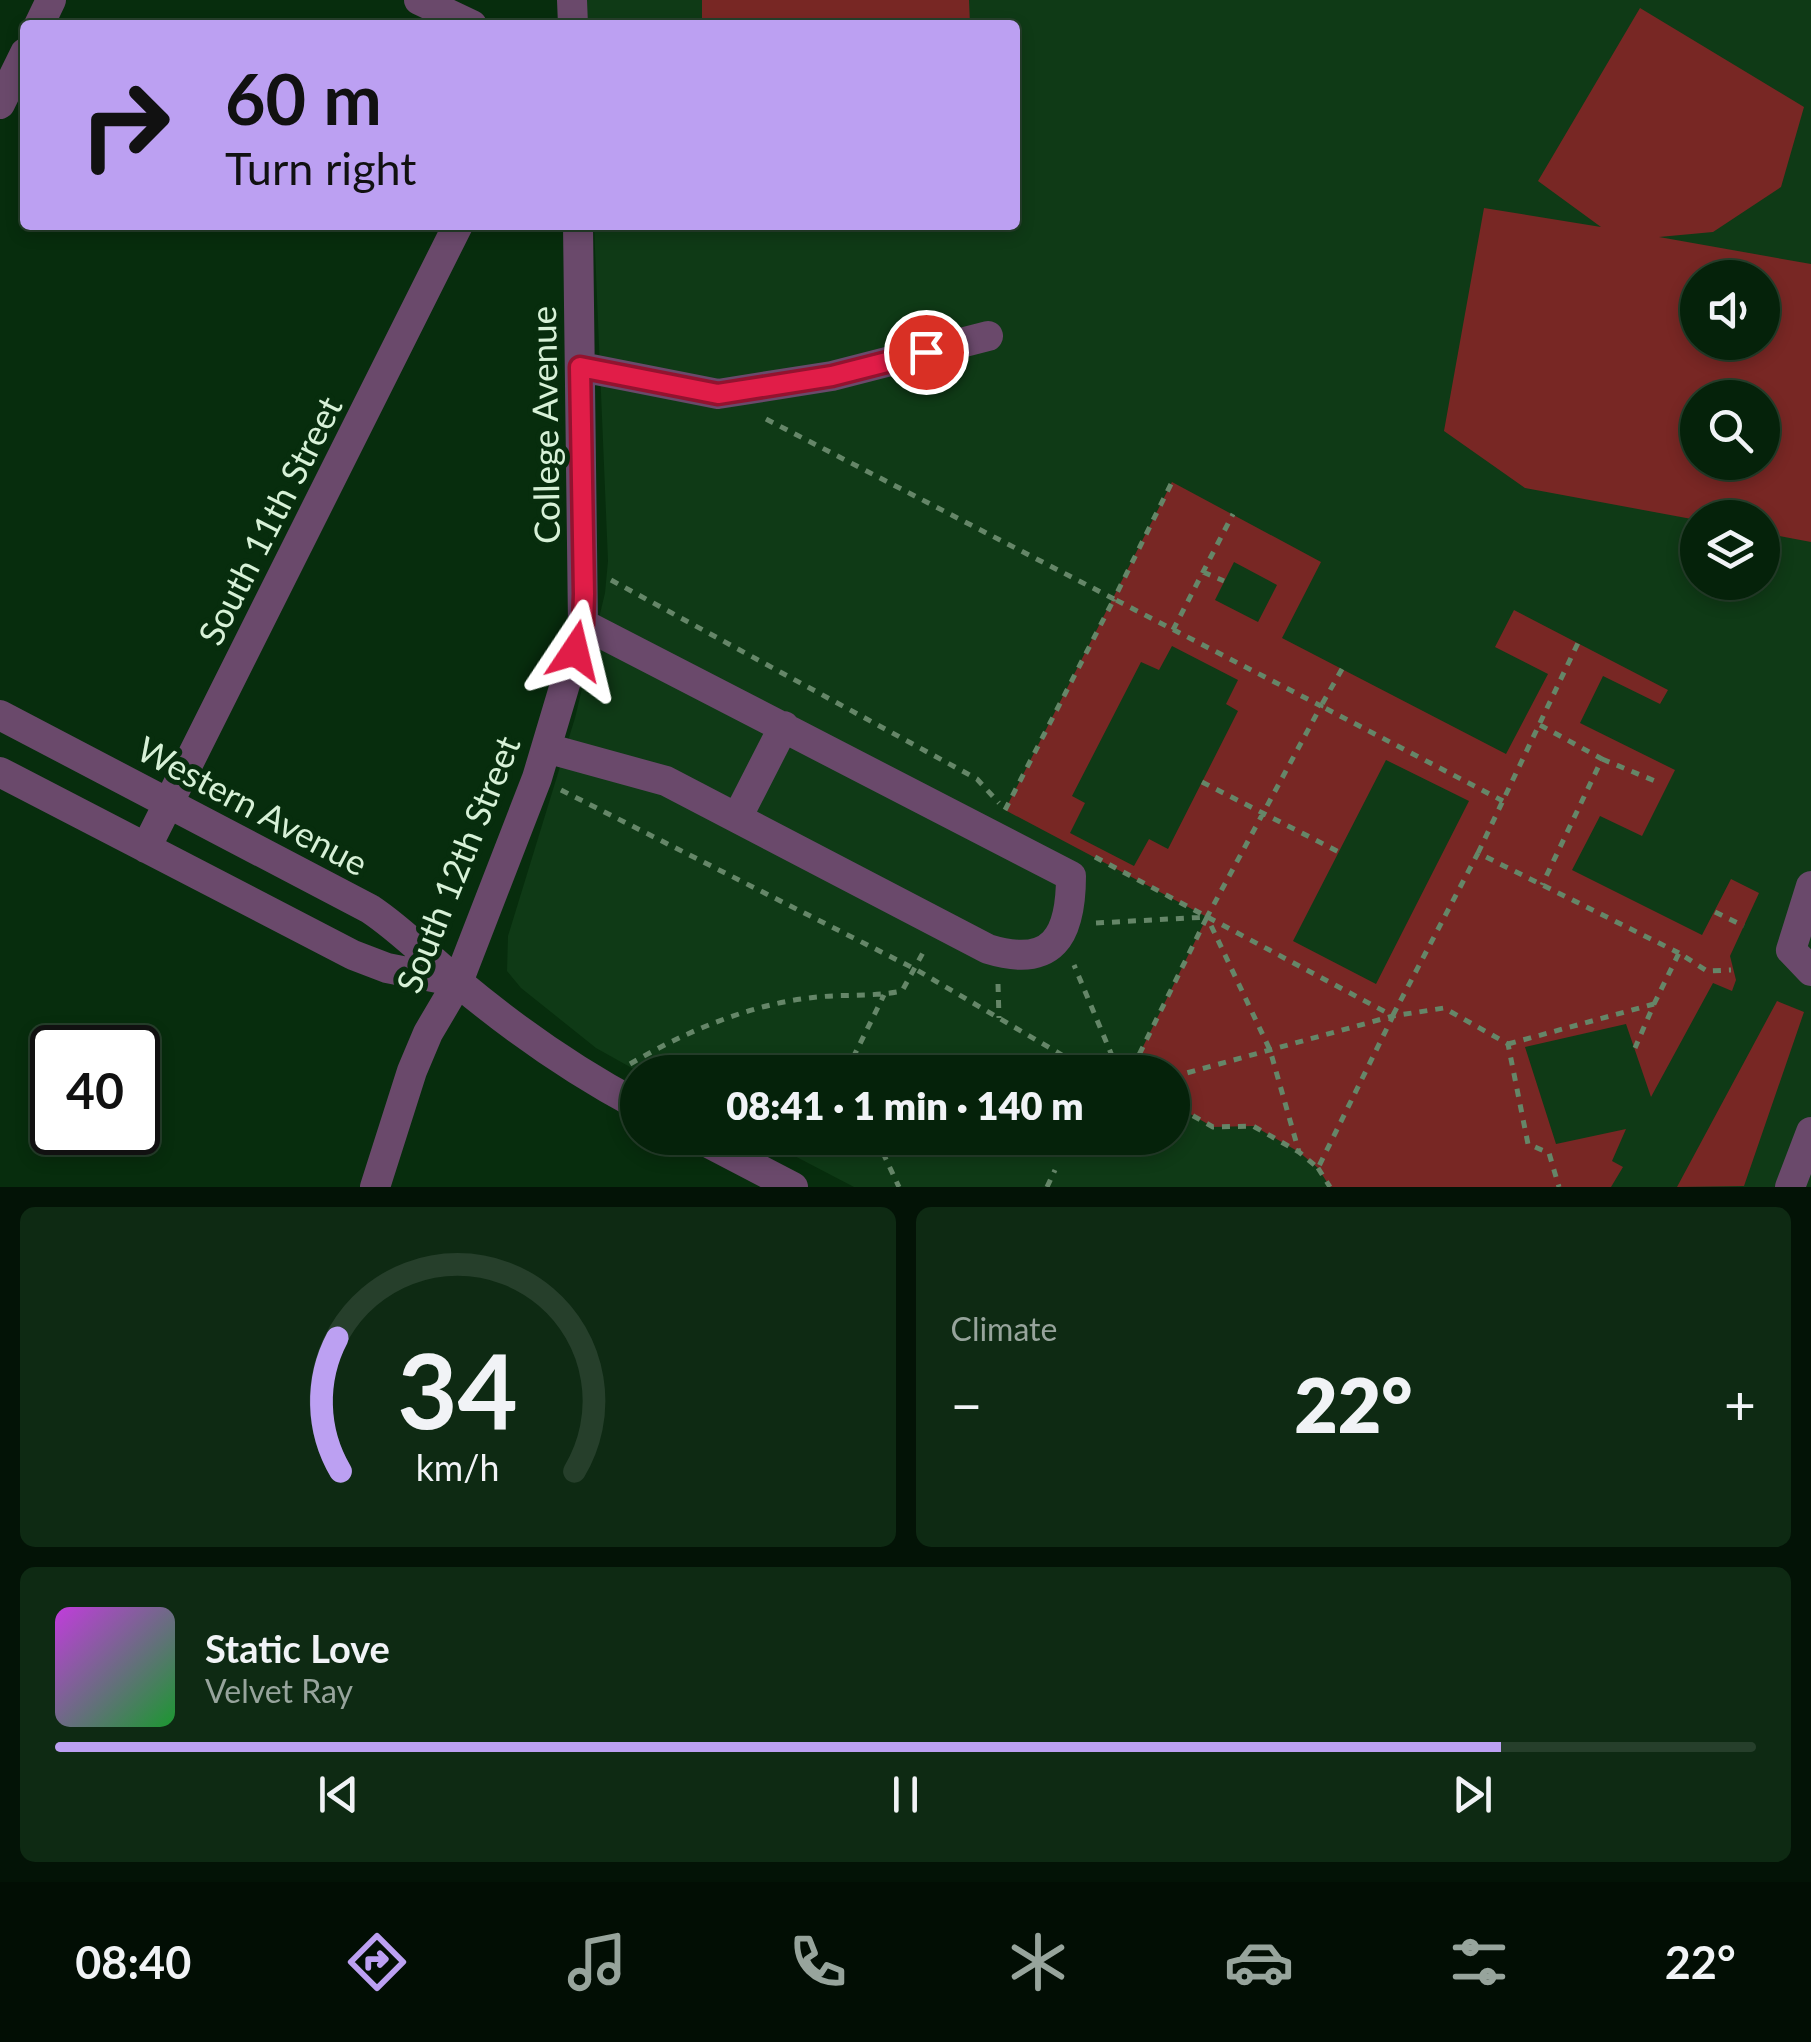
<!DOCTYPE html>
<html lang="en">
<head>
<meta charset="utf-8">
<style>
  :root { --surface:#05220a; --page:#0e2a13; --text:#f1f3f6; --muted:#97a49c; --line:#263f2b; --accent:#bca0f2 }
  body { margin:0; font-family:Lato,sans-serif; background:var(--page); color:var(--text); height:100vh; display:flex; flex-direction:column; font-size:38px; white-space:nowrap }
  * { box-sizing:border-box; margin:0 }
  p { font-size:32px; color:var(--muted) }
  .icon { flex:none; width:55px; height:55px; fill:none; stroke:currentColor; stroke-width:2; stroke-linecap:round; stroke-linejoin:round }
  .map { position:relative; height:1187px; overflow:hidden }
  .drawer { display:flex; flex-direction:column; gap:20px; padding:20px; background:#031306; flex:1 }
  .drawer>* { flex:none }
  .hud { position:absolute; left:20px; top:20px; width:1000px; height:210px; border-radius:10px; box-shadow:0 5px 15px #0003,0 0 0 2px var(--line); background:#bca0f2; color:#111; overflow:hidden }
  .tools { position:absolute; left:1680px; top:260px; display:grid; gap:20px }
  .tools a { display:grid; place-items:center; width:100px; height:100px; border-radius:50%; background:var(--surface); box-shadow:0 5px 15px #0003,0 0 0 2px var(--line); font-size:50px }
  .speed { position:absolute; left:30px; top:1025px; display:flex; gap:20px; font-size:50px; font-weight:700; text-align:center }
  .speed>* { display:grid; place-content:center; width:130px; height:130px; border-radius:50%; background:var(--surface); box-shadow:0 5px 15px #0003,0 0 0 2px var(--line); line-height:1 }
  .speed .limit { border:5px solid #111; border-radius:15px; background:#fff; color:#111 }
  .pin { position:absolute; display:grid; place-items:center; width:85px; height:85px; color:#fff; margin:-42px; border:5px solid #fff; border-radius:50%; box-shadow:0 2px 10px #0007 }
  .me { position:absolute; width:110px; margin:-55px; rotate:10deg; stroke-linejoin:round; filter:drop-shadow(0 0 8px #0008) }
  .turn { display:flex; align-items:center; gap:35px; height:210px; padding:0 40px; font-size:45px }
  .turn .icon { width:130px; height:130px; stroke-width:2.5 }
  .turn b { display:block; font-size:70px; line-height:85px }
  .big { font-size:75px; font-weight:800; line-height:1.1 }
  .drawer .widget { flex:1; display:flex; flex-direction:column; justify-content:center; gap:15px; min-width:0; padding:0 35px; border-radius:15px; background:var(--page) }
  .drawer .dial { align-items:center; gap:0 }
  .dial svg { height:260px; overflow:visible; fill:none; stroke:var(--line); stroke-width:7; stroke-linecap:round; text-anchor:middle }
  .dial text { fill:var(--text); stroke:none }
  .song { display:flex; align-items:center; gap:30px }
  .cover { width:120px; height:120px; border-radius:15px; background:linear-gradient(135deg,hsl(290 70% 55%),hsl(130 70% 35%)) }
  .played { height:10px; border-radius:5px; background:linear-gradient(90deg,var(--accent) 85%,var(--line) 85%) }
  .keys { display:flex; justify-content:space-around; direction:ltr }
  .heat { display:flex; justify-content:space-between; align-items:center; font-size:55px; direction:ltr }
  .drawer .tiles { flex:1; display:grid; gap:20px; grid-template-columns:1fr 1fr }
  .widget:last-child { grid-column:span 2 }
  .trip { position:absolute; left:620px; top:1055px; width:570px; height:100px; border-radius:50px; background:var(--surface); box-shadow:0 5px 15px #0003,0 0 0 2px var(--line); font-weight:800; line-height:100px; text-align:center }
  .dock { display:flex; height:160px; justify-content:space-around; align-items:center; background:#020e04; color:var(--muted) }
  .dock .icon { width:70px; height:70px }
  .dock .active { color:var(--accent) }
  .dock b { font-size:45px; color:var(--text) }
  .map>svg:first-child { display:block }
</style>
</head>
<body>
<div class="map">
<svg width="1811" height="1187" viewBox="0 0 1811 1187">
  <rect width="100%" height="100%" fill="#072d0d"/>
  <path fill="#0f3a16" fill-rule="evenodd" d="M 583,0 L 1811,0 L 1811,1187 L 854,1187 L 760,1138 L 1172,1138 L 1172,1072 L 639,1072 L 596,1048 L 521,988 L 507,971 L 508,936 L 575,718 L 605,593 L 608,561 L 594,225 L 1015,225 L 1015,25 L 584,25 ZM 1698,278 L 1762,278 L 1762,342 L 1698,342 ZM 1698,398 L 1762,398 L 1762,462 L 1698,462 ZM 1698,518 L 1762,518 L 1762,582 L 1698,582 Z"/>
  <path fill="#782724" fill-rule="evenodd" d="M 702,0 L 969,0 L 970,25 L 702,25 Z
    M 1640,8 L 1804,107 L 1781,187 L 1713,232 L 1659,237 L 1811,264 L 1811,542 L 1763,533 L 1762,518 L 1697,520 L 1525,488 L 1444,431 L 1484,208 L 1601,227 L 1538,181 ZM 1698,278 L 1762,278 L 1762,342 L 1698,342 ZM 1698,398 L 1762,398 L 1762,462 L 1698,462 Z
    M 1172,482 L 1321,562 L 1282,638 L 1506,754 L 1548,674 L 1495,647 L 1514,610 L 1668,690 L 1660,704 L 1603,676 L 1580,723 L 1675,770 L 1642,836 L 1600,816 L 1572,870 L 1702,935 L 1731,879 L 1759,893 L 1730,956 L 1736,980 L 1732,991 L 1713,983 L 1651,1097 L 1626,1024 L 1525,1047 L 1556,1144 L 1626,1129 L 1612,1161 L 1623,1167 L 1611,1187 L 1330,1187 L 1318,1168 L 1299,1152 L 1254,1126 L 1213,1127 L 1173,1104 L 1172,1072 L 1136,1072 L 1132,1069 L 1207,917 L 1005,810 ZM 1234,562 L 1277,585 L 1258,622 L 1215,600 ZM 1172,646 L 1238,680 L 1226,704 L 1238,711 L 1168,849 L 1149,839 L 1134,866 L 1070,833 L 1085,803 L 1072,796 L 1141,662 L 1159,670 ZM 1386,760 L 1469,801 L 1376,984 L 1293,941 Z
    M 1777,1001 L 1804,1012 L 1744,1186 L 1677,1187 Z"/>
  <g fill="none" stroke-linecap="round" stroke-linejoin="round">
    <path stroke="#658668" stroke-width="5" stroke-dasharray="8 8" stroke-linecap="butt" d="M 766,419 L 1114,599 L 1172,482
      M 1203,572 L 1224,581
      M 611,580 L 977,779 L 999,803
      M 1173,630 L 1233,514
      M 1342,669 L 1321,706 L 1503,801
      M 1540,725 L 1602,759 L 1542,885
      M 1602,759 L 1655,781
      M 1202,782 L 1339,852
      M 561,790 L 915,969 L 1079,1065 L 1118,1070 L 1074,965
      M 1005,810 L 1114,599 L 1321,706 L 1207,917 L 1270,1050 L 1299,1152
      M 1478,853 L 1578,643
      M 1095,857 L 1393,1016 L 1318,1168 L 1299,1152 L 1253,1126 L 1213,1127 L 1172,1104
      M 1715,912 L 1744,926
      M 1096,923 L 1207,917 L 1132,1069
      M 998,984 L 999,1018
      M 1654,1004 L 1679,953 L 1707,971 L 1731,970
      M 1393,1015 L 1478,853 L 1679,953
      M 1508,1044 L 1654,1004 L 1635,1048
      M 630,1064 C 686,1031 753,1003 818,997 C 846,994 874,997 902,991 L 925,949
      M 1118,1070 L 1136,1072
      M 846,1072 L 884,995
      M 1172,1077 L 1393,1016 L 1444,1008 L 1508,1044 L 1528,1144 L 1549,1153 L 1559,1187
      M 876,1138 L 899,1187
      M 1318,1168 L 1330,1187
      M 1047,1187 L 1055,1170"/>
    <path stroke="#6a496b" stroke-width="30" d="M 419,0 L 472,25
      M 572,0 L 573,25
      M 39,25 L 51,0
      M 0,104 L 25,53
      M 581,367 L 718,394 L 832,376 L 988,336
      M 0,715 L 370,909 C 403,931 428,958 459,983 C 514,1029 574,1071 638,1105
      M 546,748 L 666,781 L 988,949 C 1053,969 1071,936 1071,876 L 583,624
      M 0,772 L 353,955 L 387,968 L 458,982
      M 737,818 L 784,726
      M 146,848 L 458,225
      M 1811,886 L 1791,950 L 1811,971
      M 699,1138 L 793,1187
      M 375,1187 L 412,1071 L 428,1033 L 458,982 L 537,778 L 583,624 L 578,225
      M 1790,1187 L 1811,1132"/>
  </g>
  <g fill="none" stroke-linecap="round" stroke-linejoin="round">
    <defs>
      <path id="route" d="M 575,651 L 583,624 L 584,594 L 580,367 L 718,394 L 832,376 L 926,352"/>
    </defs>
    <use href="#route" stroke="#92132f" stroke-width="25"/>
    <use href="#route" stroke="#e11d48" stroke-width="18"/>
  </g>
  <g text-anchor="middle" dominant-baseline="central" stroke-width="10" stroke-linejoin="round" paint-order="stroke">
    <g font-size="35" fill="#d7f1d7" stroke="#072d0d">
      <text transform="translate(544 425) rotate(-91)">College Avenue</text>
      <text transform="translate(269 520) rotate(-63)">South 11th Street</text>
      <text transform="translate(253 805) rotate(28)">Western Avenue</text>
      <text transform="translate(457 864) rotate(-68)">South 12th Street</text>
    </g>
  </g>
</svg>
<div class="tools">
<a><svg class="icon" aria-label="sound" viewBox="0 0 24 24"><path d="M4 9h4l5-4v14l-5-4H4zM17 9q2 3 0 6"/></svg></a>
<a><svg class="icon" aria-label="search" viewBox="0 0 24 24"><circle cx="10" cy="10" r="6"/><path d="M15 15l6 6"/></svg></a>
<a><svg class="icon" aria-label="layers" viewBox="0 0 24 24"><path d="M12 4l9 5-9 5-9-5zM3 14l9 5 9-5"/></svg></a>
</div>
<div class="speed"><div class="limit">40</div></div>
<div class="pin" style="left:926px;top:352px;background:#d93025"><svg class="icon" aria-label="arrive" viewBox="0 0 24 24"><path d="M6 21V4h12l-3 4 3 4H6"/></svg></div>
<svg class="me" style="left:575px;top:651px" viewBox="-20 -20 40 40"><path d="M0-17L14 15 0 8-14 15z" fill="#e11d48" stroke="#fff" stroke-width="4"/></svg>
<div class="trip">08:41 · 1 min · 140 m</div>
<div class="hud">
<div class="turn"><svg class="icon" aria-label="right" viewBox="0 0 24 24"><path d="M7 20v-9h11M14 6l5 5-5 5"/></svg><div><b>60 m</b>Turn right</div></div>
</div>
</div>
<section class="drawer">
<div class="tiles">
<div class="widget dial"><svg viewBox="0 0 100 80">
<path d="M14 69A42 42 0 1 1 86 69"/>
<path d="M14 69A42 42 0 0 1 13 28" stroke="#bca0f2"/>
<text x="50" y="56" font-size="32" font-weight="700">34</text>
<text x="50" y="72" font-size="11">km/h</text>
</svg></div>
<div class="widget"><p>Climate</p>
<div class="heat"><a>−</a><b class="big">22°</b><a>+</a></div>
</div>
<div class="widget">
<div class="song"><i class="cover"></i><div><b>Static Love</b><p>Velvet Ray</p></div></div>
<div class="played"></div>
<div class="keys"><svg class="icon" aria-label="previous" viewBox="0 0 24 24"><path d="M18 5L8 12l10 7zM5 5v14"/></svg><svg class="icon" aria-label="pause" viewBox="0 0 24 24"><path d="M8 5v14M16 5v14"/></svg><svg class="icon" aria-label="next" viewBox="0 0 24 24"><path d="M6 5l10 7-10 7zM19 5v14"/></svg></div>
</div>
</div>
</section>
<nav class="dock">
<b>08:40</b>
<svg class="icon active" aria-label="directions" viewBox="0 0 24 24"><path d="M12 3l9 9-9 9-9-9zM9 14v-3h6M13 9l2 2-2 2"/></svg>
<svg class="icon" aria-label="music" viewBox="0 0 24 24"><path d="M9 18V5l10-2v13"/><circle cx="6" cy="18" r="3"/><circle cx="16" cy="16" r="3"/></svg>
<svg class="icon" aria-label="phone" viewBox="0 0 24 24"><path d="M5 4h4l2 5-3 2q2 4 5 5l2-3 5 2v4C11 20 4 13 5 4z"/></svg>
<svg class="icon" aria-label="climate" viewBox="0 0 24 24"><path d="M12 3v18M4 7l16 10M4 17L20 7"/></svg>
<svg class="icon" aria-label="car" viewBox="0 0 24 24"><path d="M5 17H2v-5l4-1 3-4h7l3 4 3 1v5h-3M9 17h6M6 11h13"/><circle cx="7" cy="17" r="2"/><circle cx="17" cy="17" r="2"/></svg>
<svg class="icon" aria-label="filters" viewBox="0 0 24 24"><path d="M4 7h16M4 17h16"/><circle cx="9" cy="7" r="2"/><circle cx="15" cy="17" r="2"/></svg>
<b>22°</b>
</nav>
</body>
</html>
